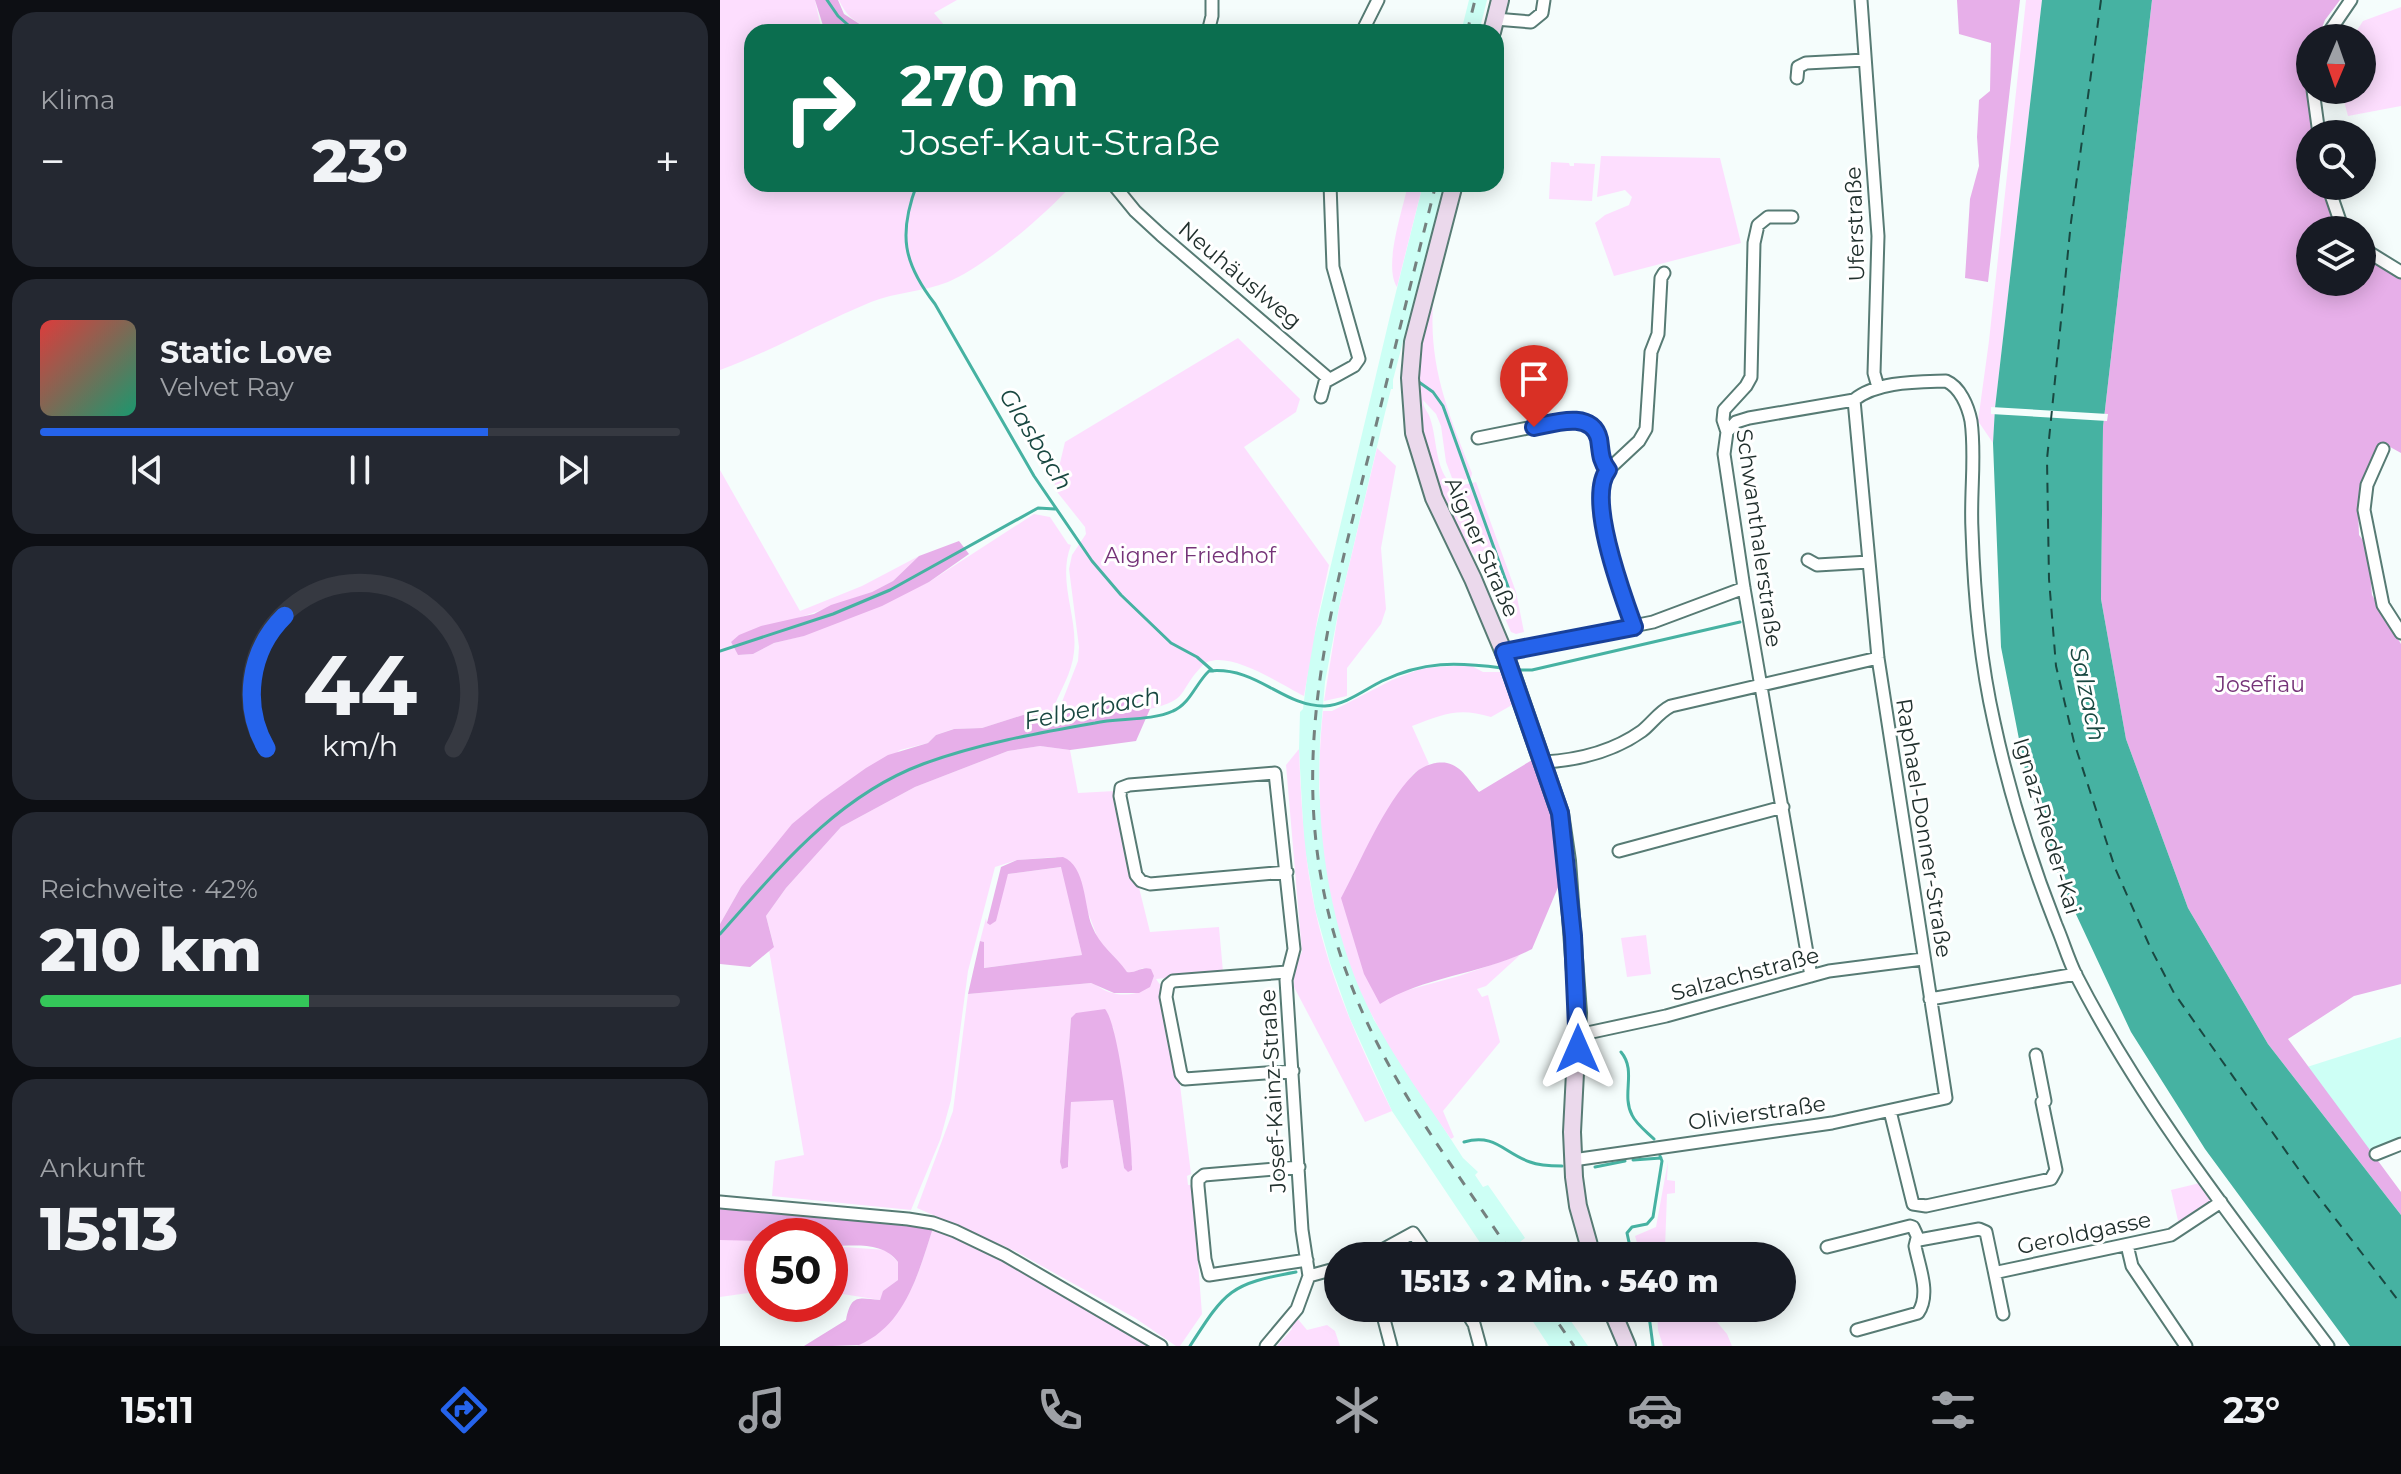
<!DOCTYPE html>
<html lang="de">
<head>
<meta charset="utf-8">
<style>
  :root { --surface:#171b24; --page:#242831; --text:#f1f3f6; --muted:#9ea1a6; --line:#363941; --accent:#2563eb }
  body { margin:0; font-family:Montserrat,sans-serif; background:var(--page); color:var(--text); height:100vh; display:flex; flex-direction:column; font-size:30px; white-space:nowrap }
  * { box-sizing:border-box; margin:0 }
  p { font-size:26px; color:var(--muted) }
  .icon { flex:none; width:44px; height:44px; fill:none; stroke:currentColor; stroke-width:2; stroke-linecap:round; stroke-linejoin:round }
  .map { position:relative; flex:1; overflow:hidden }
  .panel { display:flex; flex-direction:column; gap:12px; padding:12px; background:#0d0f14; width:720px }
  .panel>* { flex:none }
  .banner { position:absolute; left:24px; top:24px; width:760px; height:168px; border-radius:24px; box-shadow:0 4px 20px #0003; background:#0b6e4f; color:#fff; overflow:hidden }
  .needle { width:52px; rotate:182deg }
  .tools { position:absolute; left:1576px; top:24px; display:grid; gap:16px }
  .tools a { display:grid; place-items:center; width:80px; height:80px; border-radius:50%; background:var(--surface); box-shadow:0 4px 20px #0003; font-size:40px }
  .speed { position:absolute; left:24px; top:1218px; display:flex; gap:16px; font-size:40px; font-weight:700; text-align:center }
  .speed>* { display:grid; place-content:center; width:104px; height:104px; border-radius:50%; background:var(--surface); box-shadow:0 4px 20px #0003; line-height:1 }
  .speed .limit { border:12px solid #d22; background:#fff; color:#111 }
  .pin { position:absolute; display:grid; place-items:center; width:68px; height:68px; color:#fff; margin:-82px -34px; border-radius:50% 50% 50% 0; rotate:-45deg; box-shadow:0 0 8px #0007 }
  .pin .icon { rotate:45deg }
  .me { position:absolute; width:88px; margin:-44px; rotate:0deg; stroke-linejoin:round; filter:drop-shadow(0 0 6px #0008) }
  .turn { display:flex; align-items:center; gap:28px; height:168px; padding:0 24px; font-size:36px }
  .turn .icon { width:104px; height:104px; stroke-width:2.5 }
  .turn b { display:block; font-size:56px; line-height:68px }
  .big { font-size:60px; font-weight:800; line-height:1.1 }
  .panel .card { flex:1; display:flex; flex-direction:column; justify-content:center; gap:12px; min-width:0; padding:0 28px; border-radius:24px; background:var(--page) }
  .panel .dial { align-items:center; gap:0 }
  .dial svg { height:208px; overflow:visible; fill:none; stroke:var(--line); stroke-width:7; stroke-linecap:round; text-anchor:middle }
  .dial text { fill:var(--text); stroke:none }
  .song { display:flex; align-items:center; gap:24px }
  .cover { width:96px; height:96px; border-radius:12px; background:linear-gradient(135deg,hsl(0 70% 55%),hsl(160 70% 35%)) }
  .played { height:8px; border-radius:4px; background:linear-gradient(90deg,var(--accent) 70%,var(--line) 70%) }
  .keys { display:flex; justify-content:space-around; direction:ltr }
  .heat { display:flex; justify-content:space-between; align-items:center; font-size:44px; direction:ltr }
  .charge { height:12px; border-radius:6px; background:linear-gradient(90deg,#34c759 42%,var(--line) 0) }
  .trip { position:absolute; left:604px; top:1242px; width:472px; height:80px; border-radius:40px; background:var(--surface); box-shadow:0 4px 20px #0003; font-weight:800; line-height:80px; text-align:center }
  .tabs { display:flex; height:128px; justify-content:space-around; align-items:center; background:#090b0e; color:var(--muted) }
  .tabs .icon { width:56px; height:56px }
  .tabs .active { color:var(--accent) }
  .tabs b { font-size:36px; color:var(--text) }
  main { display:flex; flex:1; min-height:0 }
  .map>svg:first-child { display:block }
</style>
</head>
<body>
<main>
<section class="panel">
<div class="card"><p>Klima</p>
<div class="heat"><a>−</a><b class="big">23°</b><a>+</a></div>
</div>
<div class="card">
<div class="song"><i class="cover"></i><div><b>Static Love</b><p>Velvet Ray</p></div></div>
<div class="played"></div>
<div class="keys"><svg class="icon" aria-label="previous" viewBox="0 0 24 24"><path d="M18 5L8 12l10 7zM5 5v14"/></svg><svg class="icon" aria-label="pause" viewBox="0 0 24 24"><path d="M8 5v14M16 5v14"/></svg><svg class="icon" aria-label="next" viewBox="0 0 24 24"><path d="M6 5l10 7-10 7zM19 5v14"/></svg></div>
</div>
<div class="card dial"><svg viewBox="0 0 100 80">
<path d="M14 69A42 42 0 1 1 86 69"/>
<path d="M14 69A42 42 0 0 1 21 18" stroke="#2563eb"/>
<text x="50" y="56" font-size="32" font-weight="700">44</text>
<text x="50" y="72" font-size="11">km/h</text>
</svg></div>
<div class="card"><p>Reichweite · 42%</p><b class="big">210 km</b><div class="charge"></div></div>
<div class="card"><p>Ankunft</p><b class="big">15:13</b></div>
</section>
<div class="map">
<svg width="1681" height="1346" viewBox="0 0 1681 1346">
  <rect width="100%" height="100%" fill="#f5fdfc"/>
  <path fill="#cdfff5" d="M 749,0 L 767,0 L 759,32 L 741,32 Z
    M 703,184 L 724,184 L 673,380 L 673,389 L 671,389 L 664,417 L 619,608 L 605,682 L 600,740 L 599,789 L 604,846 L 621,933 L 638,983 L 654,1020 L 743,1158 L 758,1172 L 755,1175 L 763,1187 L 768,1185 L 805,1238 L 800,1242 L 809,1256 L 769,1256 L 672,1111 L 630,1019 L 610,963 L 595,909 L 584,844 L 579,749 L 580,712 L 583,709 L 590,653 L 670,316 Z
    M 1681,1037 L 1681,1137 L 1648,1150 L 1587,1067 Z
    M 804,1308 L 842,1308 L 868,1346 L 829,1346 Z"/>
  <path fill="#fddefe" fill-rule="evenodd" d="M 0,0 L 95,0 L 100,23 L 107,32 L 32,32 L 32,184 L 353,184 C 324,216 267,265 228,282 C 203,292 176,292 151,302 C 100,323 52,351 0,370 Z
    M 119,0 L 237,0 L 214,13 L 230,32 C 192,32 137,43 119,0 Z
    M 1306,0 L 1322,0 L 1275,408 L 1273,443 L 1258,421 L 1269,341 Z
    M 1681,7 L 1681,106 L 1628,116 L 1621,90 L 1642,90 L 1642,38 L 1632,38 L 1643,21 Z
    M 881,156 L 1000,158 L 1021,243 L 894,276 L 875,223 L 885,215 L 909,205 L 912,197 L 905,190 L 877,197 Z
    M 831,162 L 849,163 L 850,166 L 854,166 L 854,163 L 875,164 L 872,201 L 829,199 Z
    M 688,184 L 703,184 L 677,287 C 663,265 683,210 688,184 Z
    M 715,286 C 705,357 726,408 752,473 L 751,478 L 738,482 L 732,478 L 726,462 L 721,426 L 716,414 L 703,400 C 703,409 708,411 710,418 C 718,441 714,470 734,487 L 756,482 L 796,592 L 804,632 L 796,634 L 791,632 L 772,589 L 774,588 L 768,571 L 741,539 L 720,498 L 702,441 L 697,360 Z
    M 518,338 L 580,399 L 576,412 L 524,447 L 609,565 L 597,621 L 584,696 C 562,685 501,644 481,667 C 457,693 470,699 430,709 L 411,699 L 338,712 L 358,661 L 359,647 L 349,569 L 352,555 L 366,534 L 365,527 L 334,488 L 345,442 Z
    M 657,448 L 676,466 L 661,548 L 666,609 L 661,624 L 627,668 L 627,696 L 604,701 L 619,608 Z
    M 0,470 L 80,611 L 142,586 L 199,556 L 173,581 L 152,592 L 11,642 L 18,655 L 33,654 L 54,643 L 83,636 L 209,582 L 314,514 L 330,517 L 348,544 L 351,545 C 337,581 358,616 354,652 C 352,674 339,692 332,712 L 303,715 L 262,728 L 233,729 L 216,735 L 208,743 L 180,750 L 21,887 L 0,924 Z
    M 750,665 L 763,672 L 780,672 L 792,705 L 771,717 C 739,707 723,714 692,726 L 709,764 L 694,773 L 672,804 L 647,849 L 660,1003 L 677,993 L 739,976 L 800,955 L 766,986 L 757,989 L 762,997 L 768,995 L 780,1042 L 723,1111 L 734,1137 L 731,1139 C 705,1101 677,1062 655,1021 C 606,929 592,814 603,711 L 612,711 L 672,680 L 703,668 Z
    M 320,746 L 350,750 L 358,793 L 395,791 L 430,932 L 499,927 L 503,972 L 436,979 L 441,986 L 454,1066 L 460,1085 L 471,1174 L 467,1176 L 468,1185 L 472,1185 L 482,1314 L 460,1346 L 456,1346 L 415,1318 L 295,1251 L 197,1208 L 233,1111 L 248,994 L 371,983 C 378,985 382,990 389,992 C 407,998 429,994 434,976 L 423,968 L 411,973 L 407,972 L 378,939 L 369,915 L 336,857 L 297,860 L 275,867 L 248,971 L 231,1100 L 220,1140 L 191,1210 L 52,1196 L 55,1161 L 84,1155 L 49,950 L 54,946 L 46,916 L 66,888 L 121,827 L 195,787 L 288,751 ZM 351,1018 L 393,1027 L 412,1167 L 404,1168 L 393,1100 L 351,1102 L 347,1167 L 340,1162 Z
    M 579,749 C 581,803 584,857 595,909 C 610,979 640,1047 672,1111 L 645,1122 L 574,987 L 573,969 L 582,952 L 566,765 Z
    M 342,867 L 362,955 L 263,968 L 264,942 L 260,941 L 266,918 L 267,923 L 288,874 Z
    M 926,935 L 931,974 L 907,977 L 901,938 Z
    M 948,1161 L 947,1180 L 955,1181 L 955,1193 L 947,1194 L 945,1248 L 950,1256 L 921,1256 L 915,1236 L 936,1227 Z
    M 1484,1182 L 1493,1199 L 1492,1202 L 1459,1225 L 1451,1190 Z
    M 213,1228 L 285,1260 L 432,1346 L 137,1346 C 189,1314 195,1283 213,1228 Z
    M 15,1238 L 42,1241 L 42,1291 L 0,1297 L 0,1240 Z
    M 110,1246 L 166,1250 L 178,1262 L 178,1280 L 164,1291 L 160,1300 L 110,1292 Z
    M 937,1308 L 985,1308 L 1007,1334 L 1012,1346 L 943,1346 L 938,1330 Z
    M 577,1318 L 587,1330 L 607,1325 L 615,1331 L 620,1346 L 557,1346 L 572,1329 L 571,1321 Z"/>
  <path fill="#e7afe9" d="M 95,0 L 118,0 L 124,14 L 152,32 L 105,32 Z
    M 1237,0 L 1300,0 L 1268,282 L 1245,278 L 1250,199 L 1259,166 L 1257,137 L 1259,100 L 1270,91 L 1271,43 L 1239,34 Z
    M 1432,0 L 1620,0 L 1605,20 L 1598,38 L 1590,38 L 1590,58 L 1585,72 L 1593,134 L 1590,134 L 1590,186 L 1603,186 L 1611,218 L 1620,230 L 1590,230 L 1590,282 L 1642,282 L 1642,255 L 1681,277 L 1681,453 L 1661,442 L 1638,507 L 1639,535 L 1648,547 L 1652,595 L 1681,644 L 1681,984 L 1634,996 L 1568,1039 L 1681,1192 L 1681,1215 L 1548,1044 L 1468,908 L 1406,739 L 1381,599 L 1383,427 Z
    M 239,541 L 249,554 L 209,582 L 162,606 L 84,636 L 54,643 L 33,654 L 18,655 L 11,642 L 19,635 L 41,626 L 94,614 L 111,605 L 152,592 L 173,581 L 199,556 Z
    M 411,699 L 430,709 L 416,741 L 350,750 L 320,746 L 288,751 L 195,787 L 121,827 L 66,888 L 46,916 L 54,947 L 30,967 L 0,964 L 0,924 L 21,887 L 72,824 L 101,800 L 146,768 L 168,755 L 208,743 L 216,735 L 234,729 L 262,728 L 303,715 Z
    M 817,757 L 834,816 L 839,885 L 812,949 C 764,974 704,976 660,1004 L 644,974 L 621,898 C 642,859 663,806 693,775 C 701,766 716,761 727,763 C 742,766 750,782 759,792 Z
    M 343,857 C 366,866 364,906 372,926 C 379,945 396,956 407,972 C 415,974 421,966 431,969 L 434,976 L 430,987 L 419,993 L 394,993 L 371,983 L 248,994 L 260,941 L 264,942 L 264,968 L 362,955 L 341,867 L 288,874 L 276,921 L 270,925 L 267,923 L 281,867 L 297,860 Z
    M 385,1009 C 399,1025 413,1145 412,1170 L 408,1172 L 404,1168 L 393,1100 L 351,1102 L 348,1163 L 348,1167 L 342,1169 L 340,1162 L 351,1018 L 356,1013 Z
    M 0,1206 L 213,1228 C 199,1271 186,1325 139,1345 C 125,1346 100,1346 84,1346 L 126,1320 C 131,1294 138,1298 160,1300 L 163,1291 L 178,1280 L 178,1262 C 163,1241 134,1246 110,1246 L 110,1236 L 42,1236 L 42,1241 L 0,1240 Z"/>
  <path fill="#46b2a2" d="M 1322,0 L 1432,0 L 1383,427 L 1381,599 L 1406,739 L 1468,908 L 1548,1044 L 1681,1215 L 1681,1346 L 1630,1346 L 1485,1149 L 1411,1032 L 1340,880 L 1307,780 L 1281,647 L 1273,443 L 1275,408 Z"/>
  <path fill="#f5fdfc" d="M 1271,407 L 1388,414 L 1387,421 L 1271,414 Z"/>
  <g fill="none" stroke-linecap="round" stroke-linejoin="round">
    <path stroke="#46b2a2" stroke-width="3" d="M 107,0 L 118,16 L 136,32
      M 197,184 C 178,234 183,263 215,304 L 314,476 L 372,561 L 401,595 L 451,643 L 477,657 L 493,671
      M 696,380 L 713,392 L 723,406 L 792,598
      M 0,651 L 113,614 L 170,590 L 318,508 L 335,509
      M 797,670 L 812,670 L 1020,622
      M 0,934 C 59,868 117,796 203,764 C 257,744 318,733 375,723 C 398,718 432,721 453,711 C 470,704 476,683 489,671 C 537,666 563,707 605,706 C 625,705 644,690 662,681 C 704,661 736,662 782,668
      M 901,1052 C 917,1071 901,1094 912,1115 C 916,1124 927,1132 934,1139
      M 744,1142 C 775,1133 784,1153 810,1162 C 820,1166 832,1166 842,1166
      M 913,1160 L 941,1158
      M 875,1167 L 905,1161
      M 912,1256 L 907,1233 L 912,1227 L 927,1224 L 933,1217 L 942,1161 L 940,1156
      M 928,1308 L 933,1346
      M 470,1346 C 506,1290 510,1284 576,1272"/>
    <path stroke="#194841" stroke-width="2" stroke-dasharray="10 8" stroke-linecap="butt" d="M 1381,0 L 1351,222 L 1327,459 L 1329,579 L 1336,666 L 1354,742 L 1395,868 L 1431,949 L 1454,993 L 1594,1191 L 1681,1304"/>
    <defs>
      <path id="minor" d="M 1141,0 L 1158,236 L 1154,373 L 1158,387
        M 775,19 L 811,22 L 822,13 L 824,0
        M 488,32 L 492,16 L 492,0
        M 642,32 L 658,0
        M 1605,38 L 1631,0
        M 1077,78 L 1078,67 L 1086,63 L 1145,60
        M 1593,90 L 1599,134
        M 393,184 L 415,211 L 441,235 L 609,379
        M 1608,186 L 1620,221 L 1628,230
        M 1072,217 L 1048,217 L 1038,225 L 1034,243 L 1031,377 L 1026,386 L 1004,410 L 1003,420 L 1007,432 L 1004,454 L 1024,588 L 1091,976
        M 1642,245 L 1650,253 L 1681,272
        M 601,397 L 605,382 L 634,366 L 639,359 L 613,267 L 610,184
        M 1007,432 L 1016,422 L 1029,418 L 1134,400 C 1157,381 1198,382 1226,381 C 1240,387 1248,406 1251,421 C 1256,456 1250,494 1252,530 C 1254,593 1260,660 1274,722 C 1289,792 1310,859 1336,925 C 1343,941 1348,959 1356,975 C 1424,1108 1519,1227 1608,1346
        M 758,438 L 848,420 C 889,420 871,449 888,470 C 865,498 903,595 914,627
        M 1663,449 L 1647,485 L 1644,510 L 1663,605 L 1681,633
        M 888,470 L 919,441 L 926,429 L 931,352 L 938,334 L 941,278 L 944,273
        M 1088,560 L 1097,565 L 1149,562
        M 784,652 L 933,622 L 1024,588
        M 824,762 C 858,760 894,751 922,731 C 932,723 939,712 951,706 L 1158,658
        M 899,851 L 1063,807
        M 567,972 L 453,981 L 448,985 L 446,997 L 461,1074 L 465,1079 L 573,1071
        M 1210,999 L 1356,974
        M 858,1035 L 946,1016 L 1109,971 L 1203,959
        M 1170,1111 L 1193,1204 L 1206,1206 L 1331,1179 L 1336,1170 L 1322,1102 L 1325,1101 L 1316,1055
        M 1656,1154 L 1681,1144
        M 853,1160 L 1112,1123 L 1226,1098 L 1158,658 L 1134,400
        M 579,1167 L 484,1175 L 478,1180 L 478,1186 L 485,1259 L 489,1275 L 587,1260
        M 0,1202 L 188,1219 L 213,1223 L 235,1231 L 285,1255 L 441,1346
        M 1407,1245 L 1412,1266 L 1466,1346
        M 1107,1247 L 1190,1226 L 1193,1227 L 1199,1240 L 1259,1229 L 1266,1232 L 1274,1270 L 1278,1272 L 1451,1235 L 1501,1202
        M 651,1256 L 693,1233 L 709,1256
        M 1274,1270 L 1283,1314
        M 589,1276 L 618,1268
        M 661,1308 L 671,1346
        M 744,1308 L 754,1324 L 760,1346
        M 1137,1330 L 1198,1313 C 1211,1294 1199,1267 1195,1246 L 1197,1238
        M 546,1346 L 577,1309 L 589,1276 L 582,1230 L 566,980 L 574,949 L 555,773 L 409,785 L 401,788 L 400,796 L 416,875 L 421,881 L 430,884 L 567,872"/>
      <path id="secondary" d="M 772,32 L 780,0
        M 734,184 L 693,342 L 690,378 L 694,433 L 714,498 L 753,579 L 787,660 L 840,813 L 847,861 L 858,1013 L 852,1132 L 854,1177 L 858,1206 L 872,1256
        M 891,1308 L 907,1346"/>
    </defs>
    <use href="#minor" stroke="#577b74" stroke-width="15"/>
    <use href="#secondary" stroke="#577b74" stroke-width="20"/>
    <use href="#minor" stroke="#fff" stroke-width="11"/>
    <use href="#secondary" stroke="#ebd9ec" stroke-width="16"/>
    <path stroke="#75817f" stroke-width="3" stroke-dasharray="10 10" stroke-linecap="butt" d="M 747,32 L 755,0
      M 716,184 C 693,274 671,364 649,454 C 599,651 556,813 641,1009 C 680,1098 740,1176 793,1256
      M 828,1308 L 854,1346"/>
  </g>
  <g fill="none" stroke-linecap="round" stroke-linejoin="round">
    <defs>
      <path id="route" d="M 814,427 C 834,423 872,410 879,439 C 881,451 880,460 888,470 C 866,498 902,594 914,627 L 784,652 L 840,813 L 853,936 L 858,1049"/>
    </defs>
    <use href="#route" stroke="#184099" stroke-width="20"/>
    <use href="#route" stroke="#2563eb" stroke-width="14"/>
  </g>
  <g text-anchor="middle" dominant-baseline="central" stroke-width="6" stroke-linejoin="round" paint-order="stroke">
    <g font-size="22" fill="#21302d" stroke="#fff">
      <text transform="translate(1135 224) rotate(-92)">Uferstraße</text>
      <text transform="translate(520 275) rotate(40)">Neuhäuslweg</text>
      <text transform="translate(1039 538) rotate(82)">Schwanthalerstraße</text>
      <text transform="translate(762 547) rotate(66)">Aigner Straße</text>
      <text transform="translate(1327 826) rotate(73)">Ignaz-Rieder-Kai</text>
      <text transform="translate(1204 828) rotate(81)">Raphael-Donner-Straße</text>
      <text transform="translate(1025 974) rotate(-15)">Salzachstraße</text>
      <text transform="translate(553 1091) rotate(-93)">Josef-Kainz-Straße</text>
      <text transform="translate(1037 1113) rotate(-8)">Olivierstraße</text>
      <text transform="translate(1364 1233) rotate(-12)">Geroldgasse</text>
    </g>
    <g font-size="22" fill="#753378" stroke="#fff">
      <text x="470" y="555">Aigner Friedhof</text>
      <text x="1540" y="684">Josefiau</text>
    </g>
    <g font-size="24" font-style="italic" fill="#194841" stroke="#fff">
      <text transform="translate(316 439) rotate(58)">Glasbach</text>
      <text transform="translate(1368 694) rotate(78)">Salzach</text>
      <text transform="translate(372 708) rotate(-11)">Felberbach</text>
    </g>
  </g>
</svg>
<div class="tools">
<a><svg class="needle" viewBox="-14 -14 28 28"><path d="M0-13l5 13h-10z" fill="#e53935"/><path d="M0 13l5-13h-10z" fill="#9ea1a6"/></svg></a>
<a><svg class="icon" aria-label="search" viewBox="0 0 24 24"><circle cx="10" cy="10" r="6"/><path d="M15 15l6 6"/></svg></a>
<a><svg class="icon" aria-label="layers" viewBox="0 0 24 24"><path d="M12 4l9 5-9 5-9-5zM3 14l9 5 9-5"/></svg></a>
</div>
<div class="speed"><div class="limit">50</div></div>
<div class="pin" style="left:814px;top:427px;background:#d93025"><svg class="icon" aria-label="arrive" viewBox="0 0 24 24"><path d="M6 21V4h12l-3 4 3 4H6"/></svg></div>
<svg class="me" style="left:858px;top:1049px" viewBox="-20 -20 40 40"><path d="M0-17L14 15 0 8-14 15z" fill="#2563eb" stroke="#fff" stroke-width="4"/></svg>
<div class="trip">15:13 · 2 Min. · 540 m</div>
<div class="banner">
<div class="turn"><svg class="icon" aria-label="right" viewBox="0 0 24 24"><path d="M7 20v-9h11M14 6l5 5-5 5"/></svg><div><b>270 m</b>Josef-Kaut-Straße</div></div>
</div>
</div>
</main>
<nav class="tabs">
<b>15:11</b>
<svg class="icon active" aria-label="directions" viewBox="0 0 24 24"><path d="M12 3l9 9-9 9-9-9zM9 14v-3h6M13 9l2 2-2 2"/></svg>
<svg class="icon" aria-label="music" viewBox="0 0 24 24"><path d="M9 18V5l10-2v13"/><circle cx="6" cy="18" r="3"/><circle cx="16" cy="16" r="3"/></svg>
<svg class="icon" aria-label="phone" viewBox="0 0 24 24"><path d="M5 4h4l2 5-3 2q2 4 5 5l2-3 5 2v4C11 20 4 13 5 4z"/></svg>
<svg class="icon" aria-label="climate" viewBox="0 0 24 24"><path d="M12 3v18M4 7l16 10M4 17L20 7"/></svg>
<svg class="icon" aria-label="car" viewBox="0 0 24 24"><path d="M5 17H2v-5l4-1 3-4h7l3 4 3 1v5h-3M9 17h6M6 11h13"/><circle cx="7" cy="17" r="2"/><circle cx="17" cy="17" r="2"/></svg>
<svg class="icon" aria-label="filters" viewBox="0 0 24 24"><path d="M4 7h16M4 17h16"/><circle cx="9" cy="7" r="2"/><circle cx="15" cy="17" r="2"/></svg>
<b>23°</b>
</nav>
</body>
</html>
